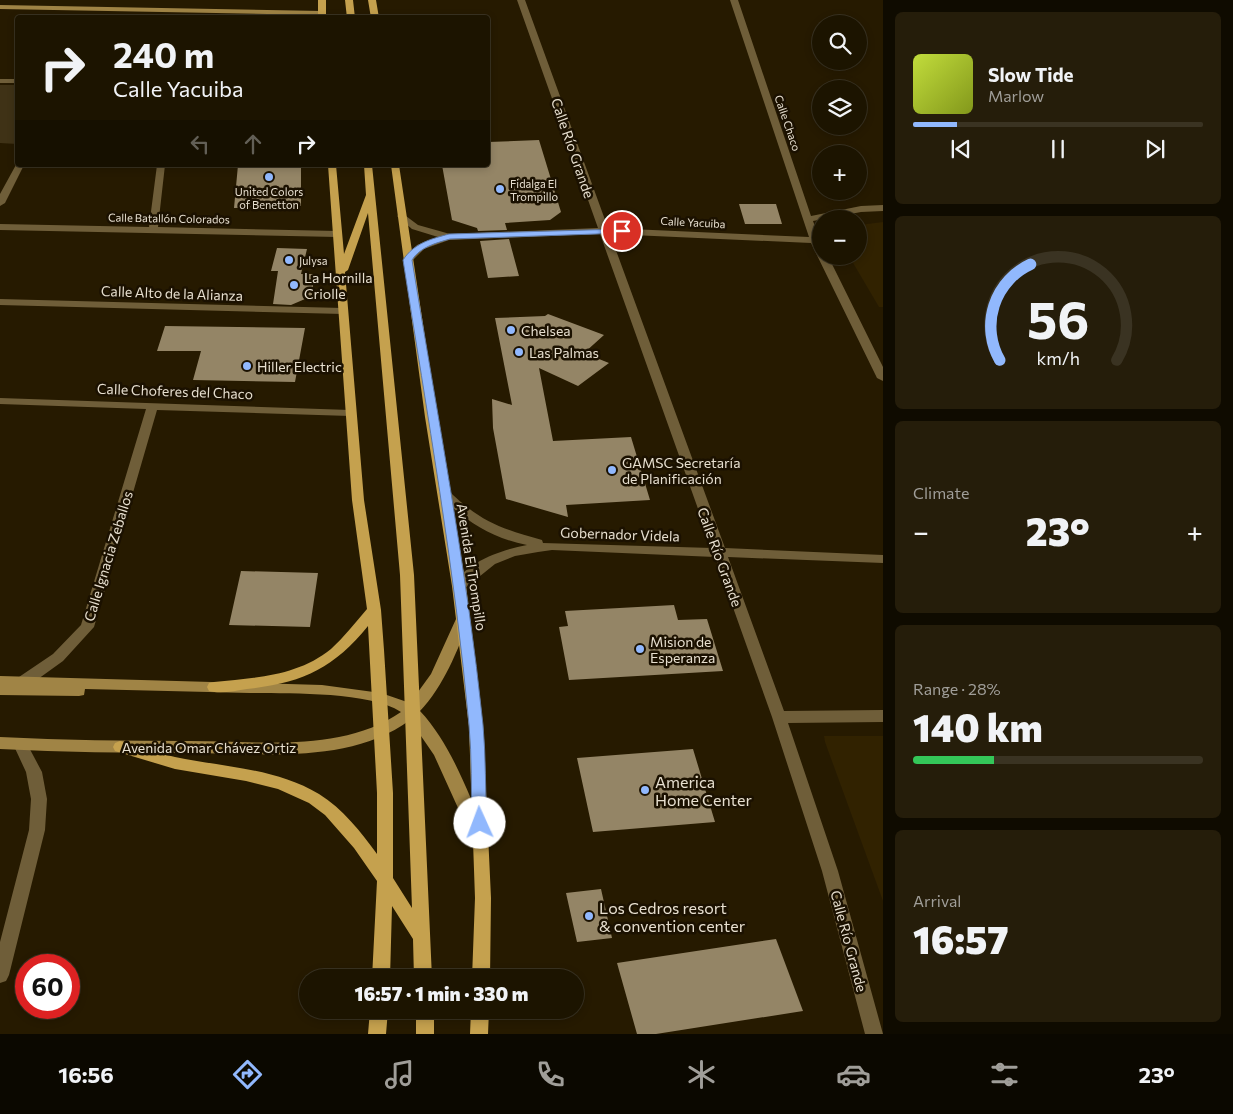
<!DOCTYPE html>
<html lang="en">
<head>
<meta charset="utf-8">
<style>
  :root { --surface:#1c1400; --page:#251d0a; --text:#f1f3f6; --muted:#a09e99; --line:#3a3322; --accent:#91b8fd }
  body { margin:0; font-family:Commissioner,sans-serif; background:var(--page); color:var(--text); height:100vh; display:flex; flex-direction:column; font-size:19px; white-space:nowrap }
  * { box-sizing:border-box; margin:0 }
  p { font-size:16px; color:var(--muted) }
  .icon { flex:none; width:28px; height:28px; fill:none; stroke:currentColor; stroke-width:2; stroke-linecap:round; stroke-linejoin:round }
  .map { position:relative; flex:1; overflow:hidden }
  .details { display:flex; flex-direction:column; gap:12px; padding:12px; background:#0f0b00; width:350px }
  .details>* { flex:none }
  .hud { position:absolute; left:15px; top:15px; width:475px; height:152px; border-radius:5px; box-shadow:0 2px 8px #0003,0 0 0 1px var(--line); background:#1c1400; color:var(--text); overflow:hidden }
  .controls { position:absolute; left:812px; top:15px; display:grid; gap:10px }
  .controls a { display:grid; place-items:center; width:55px; height:55px; border-radius:50%; background:var(--surface); box-shadow:0 2px 8px #0003,0 0 0 1px var(--line); font-size:25px }
  .speed { position:absolute; left:15px; top:954px; display:flex; gap:10px; font-size:25px; font-weight:700; text-align:center }
  .speed>* { display:grid; place-content:center; width:65px; height:65px; border-radius:50%; background:var(--surface); box-shadow:0 2px 8px #0003,0 0 0 1px var(--line); line-height:1 }
  .speed .limit { border:8px solid #d22; background:#fff; color:#111 }
  .pin { position:absolute; display:grid; place-items:center; width:42px; height:42px; color:#fff; margin:-21px; border:2px solid #fff; border-radius:50%; box-shadow:0 1px 5px #0007 }
  .me { position:absolute; width:55px; margin:-28px; rotate:358deg; stroke-linejoin:round; filter:drop-shadow(0 0 4px #0008) }
  .turn { display:flex; align-items:center; gap:18px; height:105px; padding:0 15px; font-size:22px }
  .turn .icon { width:65px; height:65px; stroke-width:2.5 }
  .turn b { display:block; font-size:35px; line-height:42px }
  .lanes { display:flex; align-items:center; height:48px; padding:0 15px; background:#0003; justify-content:center; gap:25px; direction:ltr }
  .lanes .off { opacity:.35 }
  .big { font-size:38px; font-weight:800; line-height:1.1 }
  .details .widget { flex:1; display:flex; flex-direction:column; justify-content:center; gap:8px; min-width:0; padding:0 18px; border-radius:8px; background:var(--page) }
  .details .dial { align-items:center; gap:0 }
  .dial svg { height:130px; overflow:visible; fill:none; stroke:var(--line); stroke-width:7; stroke-linecap:round; text-anchor:middle }
  .dial text { fill:var(--text); stroke:none }
  .song { display:flex; align-items:center; gap:15px }
  .cover { width:60px; height:60px; border-radius:8px; background:linear-gradient(135deg,hsl(70 70% 55%),hsl(70 70% 35%)) }
  .played { height:5px; border-radius:2px; background:linear-gradient(90deg,var(--accent) 15%,var(--line) 15%) }
  .keys { display:flex; justify-content:space-around; direction:ltr }
  .heat { display:flex; justify-content:space-between; align-items:center; font-size:28px; direction:ltr }
  .charge { height:8px; border-radius:4px; background:linear-gradient(90deg,#34c759 28%,var(--line) 0) }
  .trip { position:absolute; left:299px; top:969px; width:285px; height:50px; border-radius:25px; background:var(--surface); box-shadow:0 2px 8px #0003,0 0 0 1px var(--line); font-weight:800; line-height:50px; text-align:center }
  .dock { display:flex; height:80px; justify-content:space-around; align-items:center; background:#0b0800; color:var(--muted) }
  .dock .icon { width:35px; height:35px }
  .dock .active { color:var(--accent) }
  .dock b { font-size:22px; color:var(--text) }
  main { display:flex; flex:1; min-height:0 }
  .map>svg:first-child { display:block }
</style>
</head>
<body>
<main>
<div class="map">
<svg width="883" height="1034" viewBox="0 0 883 1034">
  <rect width="100%" height="100%" fill="#261a00"/>
  <path fill="#312200" d="M 883,222 L 883,307 L 879,307 L 849,256 L 859,256 L 859,225 Z
    M 824,736 L 883,736 L 883,901 L 825,742 Z"/>
  <path fill="#3f3216" d="M 0,85 L 17,85 L 17,144 L 0,143 Z"/>
  <path fill="#948566" d="M 539,140 L 561,212 L 550,220 L 505,223 L 507,230 L 478,231 L 477,228 L 452,220 L 442,165 L 488,165 L 488,142 Z
    M 238,165 L 301,166 L 301,206 L 234,208 Z
    M 739,204 L 776,204 L 782,224 L 745,224 Z
    M 509,239 L 519,276 L 488,278 L 480,241 Z
    M 277,248 L 307,249 L 301,274 L 314,274 L 312,296 L 291,305 L 273,304 L 278,271 L 271,271 Z
    M 548,314 L 604,335 L 584,353 L 609,363 L 578,386 L 539,368 L 553,441 L 631,437 L 650,500 L 566,505 L 568,517 L 506,499 L 493,428 L 492,399 L 512,405 L 495,318 L 545,316 Z
    M 165,326 L 305,328 L 295,382 L 193,380 L 201,351 L 157,351 Z
    M 241,571 L 318,573 L 310,627 L 229,625 Z
    M 674,605 L 678,620 L 707,619 L 723,671 L 569,680 L 559,627 L 568,626 L 565,611 Z
    M 693,749 L 715,822 L 593,832 L 577,758 Z
    M 601,889 L 612,938 L 577,942 L 566,893 Z
    M 776,939 L 803,1011 L 656,1034 L 637,1034 L 617,963 Z"/>
  <g fill="none" stroke-linecap="round" stroke-linejoin="round">
    <path fill="#6f5e39" fill-rule="evenodd" d="M 517,0 L 525,0 L 608,228 L 809,237 L 730,0 L 738,0 L 811,216 L 861,206 L 883,205 L 883,211 L 861,212 L 813,221 L 821,243 L 821,256 L 828,256 L 883,367 L 883,381 L 877,378 L 811,243 L 610,234 L 725,548 L 883,555 L 883,563 L 728,557 L 784,711 L 883,710 L 883,722 L 788,723 L 838,871 L 883,1034 L 865,1034 L 822,871 L 772,717 L 715,557 L 552,550 L 538,552 L 515,556 L 495,564 L 464,589 L 459,591 L 452,586 C 467,562 500,550 527,545 C 491,538 464,520 439,495 L 437,492 L 443,488 L 447,489 C 479,521 499,528 542,540 L 543,543 L 712,548 L 600,234 L 449,240 L 424,249 L 411,262 L 405,262 L 403,260 L 417,245 L 438,237 L 412,229 L 397,216 L 402,213 L 418,225 L 450,234 L 598,228 Z
      M 0,79 L 18,79 L 18,83 L 0,83 Z
      M 17,163 L 18,165 L 24,165 L 5,203 L 0,206 L 0,194 Z
      M 157,165 L 165,165 L 158,227 L 337,231 L 342,234 L 337,237 L 0,230 L 0,224 L 149,227 Z
      M 0,299 L 343,308 L 348,311 L 343,314 L 0,305 Z
      M 0,398 L 350,410 L 356,413 L 350,416 L 157,410 L 94,627 L 63,661 L 38,679 L 24,686 L 19,685 L 17,681 L 19,677 L 53,654 L 81,625 L 146,409 L 0,404 Z
      M 20,738 L 25,740 L 42,772 L 47,799 L 45,830 L 9,975 L 6,981 L 0,983 L 0,942 L 29,830 L 31,799 L 26,772 L 13,744 L 15,740 Z"/>
    <path fill="#a08445" fill-rule="evenodd" d="M 0,5 L 322,11 L 326,13 L 322,15 L 0,9 Z
      M 463,614 L 468,616 L 470,619 C 457,651 444,686 420,711 C 452,745 468,794 487,836 L 485,841 L 479,843 L 473,841 L 434,755 L 410,720 C 349,765 261,753 189,753 C 126,753 63,752 0,749 L 0,737 C 63,740 127,741 190,741 C 258,741 342,753 401,712 C 368,691 289,694 250,693 C 195,692 140,690 85,689 L 84,695 L 79,696 L 0,695 L 0,676 L 322,685 L 381,693 L 410,703 L 431,674 L 456,619 L 458,616 Z"/>
    <path fill="#c5a14e" fill-rule="evenodd" d="M 318,0 L 326,0 L 326,18 L 318,18 Z
      M 345,0 L 353,0 L 355,18 L 347,18 Z
      M 368,0 L 376,0 L 379,18 L 371,18 Z
      M 328,165 L 336,165 L 344,254 L 366,195 L 364,165 L 372,165 L 414,575 L 432,978 L 414,978 L 413,939 L 392,906 L 390,978 L 372,978 L 377,881 L 354,848 L 325,815 L 309,803 L 278,789 L 246,781 L 175,769 L 115,751 L 113,747 L 115,743 L 120,741 C 138,746 156,753 175,757 C 223,767 275,768 319,794 C 343,809 361,832 377,854 L 377,793 L 368,626 C 333,669 302,683 247,689 C 235,691 220,694 209,691 L 207,687 L 209,683 L 214,682 C 255,678 298,676 331,649 C 344,637 355,623 367,609 L 352,500 ZM 368,213 L 400,575 L 412,908 L 393,878 L 393,793 L 384,650 L 381,610 L 364,500 L 345,272 L 348,270 Z
      M 391,165 L 399,165 L 437,417 L 466,586 L 483,727 L 491,898 L 490,978 L 472,978 L 475,898 L 469,727 L 452,586 L 425,417 Z
      M 370,1010 L 388,1010 L 386,1034 L 368,1034 Z
      M 416,1010 L 434,1010 L 434,1034 L 416,1034 Z
      M 471,1010 L 489,1010 L 488,1034 L 470,1034 Z"/>
  </g>
  <path fill="#91b8fd" stroke="#5e78a4" d="M 622,229 L 625,230 L 625,233 L 450,239 C 436,243 420,247 412,260 C 437,414 467,569 483,725 C 486,757 485,790 487,823 L 485,827 L 475,827 L 472,823 C 471,790 472,757 469,725 C 455,569 427,414 403,260 C 414,243 431,239 449,234 Z"/>
  <g fill="#91b8fd" stroke="#1b1100" stroke-width="2">
    <circle cx="269" cy="177" r="5"/>
    <circle cx="500" cy="189" r="5"/>
    <circle cx="289" cy="260" r="5"/>
    <circle cx="294" cy="285" r="5"/>
    <circle cx="511" cy="330" r="5"/>
    <circle cx="519" cy="352" r="5"/>
    <circle cx="247" cy="366" r="5"/>
    <circle cx="612" cy="470" r="5"/>
    <circle cx="640" cy="649" r="5"/>
    <circle cx="645" cy="790" r="5"/>
    <circle cx="589" cy="916" r="5"/>
  </g>
  <g text-anchor="middle" dominant-baseline="central" stroke-width="5" stroke-linejoin="round" paint-order="stroke">
    <g font-size="11" fill="#e7dfcf" stroke="#1b1100">
      <text transform="translate(788 123) rotate(71)">Calle Chaco</text>
      <text transform="translate(169 218) rotate(1)">Calle Batallón Colorados</text>
      <text transform="translate(693 222) rotate(3)">Calle Yacuiba</text>
    </g>
    <g font-size="11" fill="#e7dfcf" stroke="#1b1100" text-anchor="start">
      <text x="510" y="183">Fidalga El<tspan x="510" dy="13">Trompillo</tspan></text>
      <text x="269" y="191" text-anchor="middle">United Colors<tspan x="269" dy="13">of Benetton</tspan></text>
      <text x="299" y="260">Julysa</text>
    </g>
    <g font-size="14" fill="#e7dfcf" stroke="#1b1100">
      <text transform="translate(573 148) rotate(71)">Calle Río Grande</text>
      <text transform="translate(172 293) rotate(2)">Calle Alto de la Alianza</text>
      <text transform="translate(175 391) rotate(2)">Calle Choferes del Chaco</text>
      <text transform="translate(620 534) rotate(2)">Gobernador Videla</text>
      <text transform="translate(108 556) rotate(-73)">Calle Ignacia Zeballos</text>
      <text transform="translate(720 557) rotate(70)">Calle Río Grande</text>
      <text transform="translate(472 567) rotate(81)">Avenida El Trompillo</text>
      <text x="209" y="747">Avenida Omar Chávez Ortiz</text>
      <text transform="translate(849 941) rotate(75)">Calle Río Grande</text>
    </g>
    <g font-size="14" fill="#e7dfcf" stroke="#1b1100" text-anchor="start">
      <text x="304" y="277">La Hornilla<tspan x="304" dy="16">Criolle</tspan></text>
      <text x="521" y="330">Chelsea</text>
      <text x="529" y="352">Las Palmas</text>
      <text x="257" y="366">Hiller Electric</text>
      <text x="622" y="462">GAMSC Secretaría<tspan x="622" dy="16">de Planificación</tspan></text>
      <text x="650" y="641">Mision de<tspan x="650" dy="16">Esperanza</tspan></text>
    </g>
    <g font-size="16" fill="#e7dfcf" stroke="#1b1100" text-anchor="start">
      <text x="655" y="781">America<tspan x="655" dy="18">Home Center</tspan></text>
      <text x="599" y="907">Los Cedros resort<tspan x="599" dy="18">&amp; convention center</tspan></text>
    </g>
  </g>
</svg>
<div class="controls">
<a><svg class="icon" aria-label="search" viewBox="0 0 24 24"><circle cx="10" cy="10" r="6"/><path d="M15 15l6 6"/></svg></a>
<a><svg class="icon" aria-label="layers" viewBox="0 0 24 24"><path d="M12 4l9 5-9 5-9-5zM3 14l9 5 9-5"/></svg></a>
<a>+</a>
<a>−</a>
</div>
<div class="speed"><div class="limit">60</div></div>
<div class="pin" style="left:622px;top:231px;background:#d93025"><svg class="icon" aria-label="arrive" viewBox="0 0 24 24"><path d="M6 21V4h12l-3 4 3 4H6"/></svg></div>
<svg class="me" style="left:480px;top:823px" viewBox="-20 -20 40 40"><circle r="19" fill="#fff"/><path d="M0-13L10 11 0 6-10 11z" fill="#91b8fd"/></svg>
<div class="trip">16:57 · 1 min · 330 m</div>
<div class="hud">
<div class="turn"><svg class="icon" aria-label="right" viewBox="0 0 24 24"><path d="M7 20v-9h11M14 6l5 5-5 5"/></svg><div><b>240 m</b>Calle Yacuiba</div></div>
<div class="lanes"><svg class="icon off" aria-label="left" viewBox="0 0 24 24"><path d="M17 20v-9H6M10 6l-5 5 5 5"/></svg><svg class="icon off" aria-label="ahead" viewBox="0 0 24 24"><path d="M12 20V5M6 11l6-6 6 6"/></svg><svg class="icon" aria-label="right" viewBox="0 0 24 24"><path d="M7 20v-9h11M14 6l5 5-5 5"/></svg></div>
</div>
</div>
<section class="details">
<div class="widget">
<div class="song"><i class="cover"></i><div><b>Slow Tide</b><p>Marlow</p></div></div>
<div class="played"></div>
<div class="keys"><svg class="icon" aria-label="previous" viewBox="0 0 24 24"><path d="M18 5L8 12l10 7zM5 5v14"/></svg><svg class="icon" aria-label="pause" viewBox="0 0 24 24"><path d="M8 5v14M16 5v14"/></svg><svg class="icon" aria-label="next" viewBox="0 0 24 24"><path d="M6 5l10 7-10 7zM19 5v14"/></svg></div>
</div>
<div class="widget dial"><svg viewBox="0 0 100 80">
<path d="M14 69A42 42 0 1 1 86 69"/>
<path d="M14 69A42 42 0 0 1 33 10" stroke="#91b8fd"/>
<text x="50" y="56" font-size="32" font-weight="700">56</text>
<text x="50" y="72" font-size="11">km/h</text>
</svg></div>
<div class="widget"><p>Climate</p>
<div class="heat"><a>−</a><b class="big">23°</b><a>+</a></div>
</div>
<div class="widget"><p>Range · 28%</p><b class="big">140 km</b><div class="charge"></div></div>
<div class="widget"><p>Arrival</p><b class="big">16:57</b></div>
</section>
</main>
<nav class="dock">
<b>16:56</b>
<svg class="icon active" aria-label="directions" viewBox="0 0 24 24"><path d="M12 3l9 9-9 9-9-9zM9 14v-3h6M13 9l2 2-2 2"/></svg>
<svg class="icon" aria-label="music" viewBox="0 0 24 24"><path d="M9 18V5l10-2v13"/><circle cx="6" cy="18" r="3"/><circle cx="16" cy="16" r="3"/></svg>
<svg class="icon" aria-label="phone" viewBox="0 0 24 24"><path d="M5 4h4l2 5-3 2q2 4 5 5l2-3 5 2v4C11 20 4 13 5 4z"/></svg>
<svg class="icon" aria-label="climate" viewBox="0 0 24 24"><path d="M12 3v18M4 7l16 10M4 17L20 7"/></svg>
<svg class="icon" aria-label="car" viewBox="0 0 24 24"><path d="M5 17H2v-5l4-1 3-4h7l3 4 3 1v5h-3M9 17h6M6 11h13"/><circle cx="7" cy="17" r="2"/><circle cx="17" cy="17" r="2"/></svg>
<svg class="icon" aria-label="filters" viewBox="0 0 24 24"><path d="M4 7h16M4 17h16"/><circle cx="9" cy="7" r="2"/><circle cx="15" cy="17" r="2"/></svg>
<b>23°</b>
</nav>
</body>
</html>
